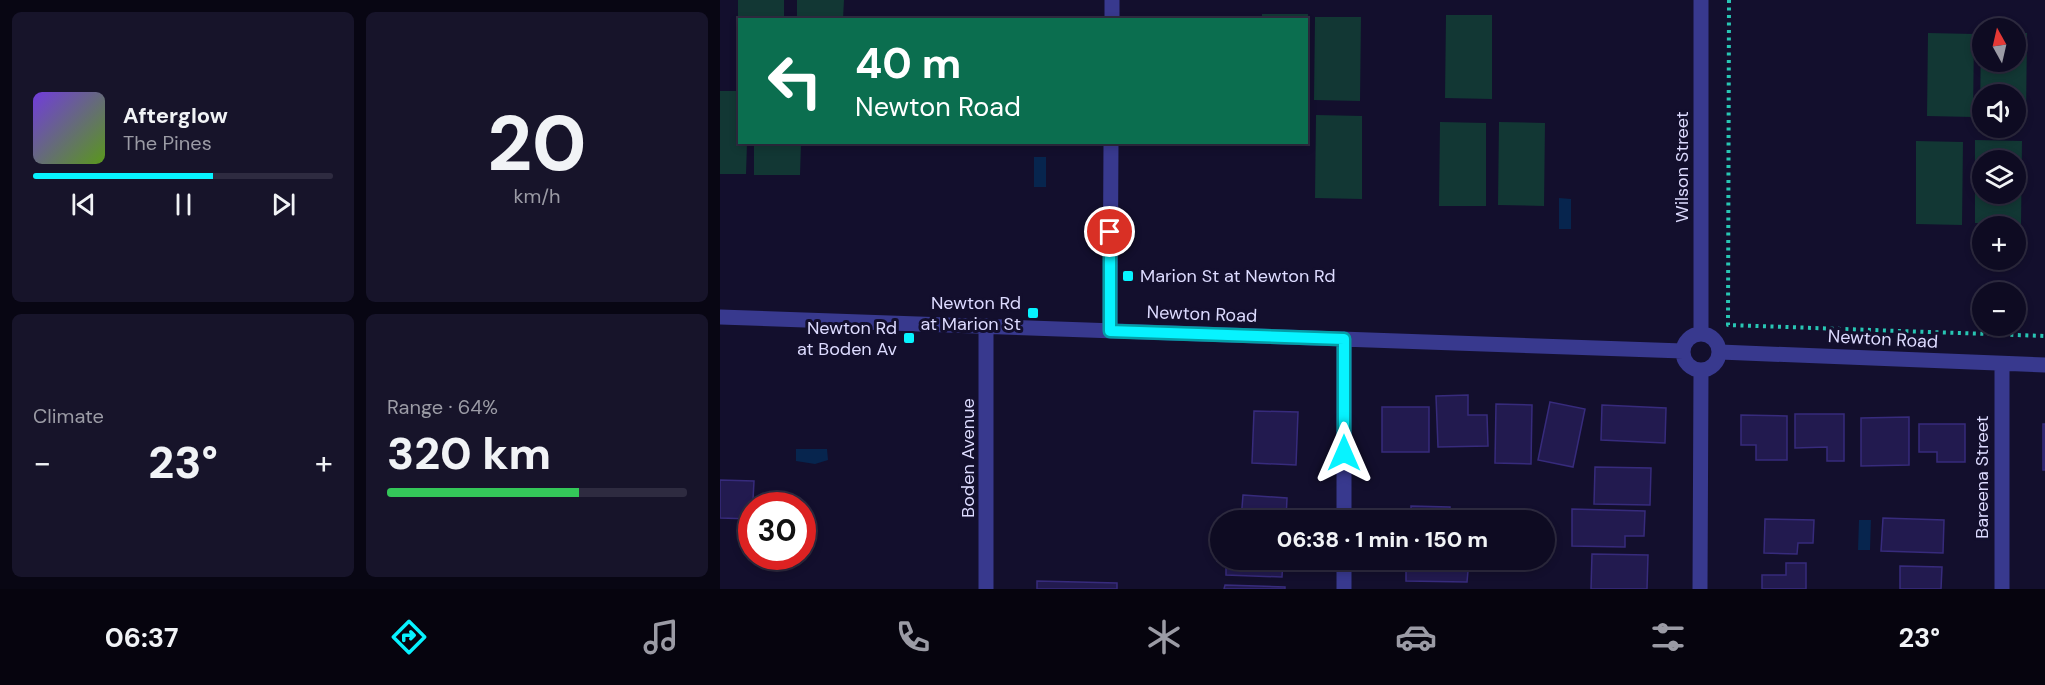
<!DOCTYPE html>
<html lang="en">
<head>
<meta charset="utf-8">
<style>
  :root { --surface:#0e0b22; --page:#17142a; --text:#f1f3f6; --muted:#9b9ba5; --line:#2e2b40; --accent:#07f3ff }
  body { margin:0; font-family:"DM Sans",sans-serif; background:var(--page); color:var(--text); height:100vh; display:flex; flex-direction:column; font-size:22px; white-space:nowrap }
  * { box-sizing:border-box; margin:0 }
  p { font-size:20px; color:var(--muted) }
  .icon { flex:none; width:33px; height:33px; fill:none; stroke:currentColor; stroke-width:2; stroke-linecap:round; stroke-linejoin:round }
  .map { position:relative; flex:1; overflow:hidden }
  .details { display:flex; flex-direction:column; gap:12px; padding:12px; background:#080613; width:720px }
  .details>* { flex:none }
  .top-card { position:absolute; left:18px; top:18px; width:570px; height:126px; border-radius:0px; box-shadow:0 3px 9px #0003,0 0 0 2px var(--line); background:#0b6e4f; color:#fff; overflow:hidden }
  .needle { width:39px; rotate:352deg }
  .fabs { position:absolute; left:1252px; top:18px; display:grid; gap:12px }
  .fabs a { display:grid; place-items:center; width:54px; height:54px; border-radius:50%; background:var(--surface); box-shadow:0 3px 9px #0003,0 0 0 2px var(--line); font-size:30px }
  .speed { position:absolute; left:18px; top:492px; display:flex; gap:12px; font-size:30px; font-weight:700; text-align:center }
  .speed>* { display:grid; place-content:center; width:78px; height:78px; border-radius:50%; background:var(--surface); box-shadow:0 3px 9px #0003,0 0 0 2px var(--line); line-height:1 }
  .speed .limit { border:9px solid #d22; background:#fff; color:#111 }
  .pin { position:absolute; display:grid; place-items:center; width:51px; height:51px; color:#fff; margin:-26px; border:3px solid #fff; border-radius:50%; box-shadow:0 2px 6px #0007 }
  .me { position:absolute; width:66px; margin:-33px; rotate:0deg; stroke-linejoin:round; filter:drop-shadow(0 0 4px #0008) }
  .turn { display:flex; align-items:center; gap:21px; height:126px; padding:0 18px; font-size:27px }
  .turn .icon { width:78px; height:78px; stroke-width:2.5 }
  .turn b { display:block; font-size:42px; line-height:51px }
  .big { font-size:45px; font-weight:800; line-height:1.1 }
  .details .tile { flex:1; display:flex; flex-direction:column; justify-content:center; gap:9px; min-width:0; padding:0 21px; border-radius:9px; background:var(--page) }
  .details .dial { align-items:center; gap:0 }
  .dial b { font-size:78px; line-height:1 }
  .song { display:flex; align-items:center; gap:18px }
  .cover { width:72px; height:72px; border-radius:9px; background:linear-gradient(135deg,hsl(260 70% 55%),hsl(90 70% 35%)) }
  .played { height:6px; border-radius:3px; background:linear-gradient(90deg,var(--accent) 60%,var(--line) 60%) }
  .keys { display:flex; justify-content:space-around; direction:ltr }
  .heat { display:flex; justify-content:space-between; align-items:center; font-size:33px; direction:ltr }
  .charge { height:9px; border-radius:4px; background:linear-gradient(90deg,#34c759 64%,var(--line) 0) }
  .details .tiles { flex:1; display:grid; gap:12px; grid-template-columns:repeat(2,1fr) }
  .trip { position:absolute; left:490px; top:510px; width:345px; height:60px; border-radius:30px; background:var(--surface); box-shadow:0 3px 9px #0003,0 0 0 2px var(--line); font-weight:800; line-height:60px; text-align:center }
  .tabs { display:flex; height:96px; justify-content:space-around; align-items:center; background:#06040e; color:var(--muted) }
  .tabs .icon { width:42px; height:42px }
  .tabs .selected { color:var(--accent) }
  .tabs b { font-size:27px; color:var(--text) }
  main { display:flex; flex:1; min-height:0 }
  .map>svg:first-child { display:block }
</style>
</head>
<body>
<main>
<section class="details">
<div class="tiles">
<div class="tile">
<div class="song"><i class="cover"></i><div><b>Afterglow</b><p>The Pines</p></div></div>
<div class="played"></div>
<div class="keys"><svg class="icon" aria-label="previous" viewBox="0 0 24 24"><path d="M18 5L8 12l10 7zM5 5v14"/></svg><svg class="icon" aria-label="pause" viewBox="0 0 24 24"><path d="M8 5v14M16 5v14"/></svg><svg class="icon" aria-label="next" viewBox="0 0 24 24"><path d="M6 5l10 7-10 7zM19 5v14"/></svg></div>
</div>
<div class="tile dial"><b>20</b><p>km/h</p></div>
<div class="tile"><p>Climate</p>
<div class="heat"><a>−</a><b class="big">23°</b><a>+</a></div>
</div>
<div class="tile"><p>Range · 64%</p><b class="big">320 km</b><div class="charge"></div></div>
</div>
</section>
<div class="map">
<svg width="1325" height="589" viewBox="0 0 1325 589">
  <rect width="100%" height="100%" fill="#130f2d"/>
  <path fill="#123734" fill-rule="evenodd" d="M 18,0 L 64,0 L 64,19 L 20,20 L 19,77 L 18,77 Z
    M 77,0 L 124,0 L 123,19 L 77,19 Z
    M 542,14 L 588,14 L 587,97 L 586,20 L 542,19 Z
    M 726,15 L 772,15 L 772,99 L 725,98 Z
    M 595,17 L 641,17 L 640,101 L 594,100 Z
    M 1208,33 L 1254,34 L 1253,117 L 1207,116 Z
    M 1261,33 L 1263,33 L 1263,62 L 1296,62 L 1296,33 L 1307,33 L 1306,117 L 1296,117 L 1296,94 L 1263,94 L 1263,116 L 1260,116 Z
    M 0,91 L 19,91 L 20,142 L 27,143 L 26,174 L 0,174 Z
    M 596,115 L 642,116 L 642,199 L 595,198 Z
    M 720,122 L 766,123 L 766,206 L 719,206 Z
    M 779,122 L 825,123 L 824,206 L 778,205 Z
    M 1255,140 L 1302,141 L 1301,224 L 1255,223 ZM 1263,160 L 1296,160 L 1296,194 L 1263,194 Z
    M 1196,141 L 1243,142 L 1242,225 L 1196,224 Z
    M 34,143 L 81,143 L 80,175 L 34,175 Z"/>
  <path fill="#07254e" d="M 314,157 L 326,157 L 326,187 L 314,187 Z
    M 839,198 L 851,199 L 851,229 L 839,229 Z
    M 107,449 L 108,460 L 95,464 L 76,461 L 76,449 Z
    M 1139,520 L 1151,520 L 1150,550 L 1138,550 Z"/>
  <path fill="#221a4f" stroke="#372b7c" stroke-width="1.5" d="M 748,395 L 748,415 L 767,415 L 768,446 L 718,447 L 716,396 Z
    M 830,402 L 865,409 L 853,467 L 818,460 Z
    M 776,404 L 812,405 L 811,464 L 775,463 Z
    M 882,405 L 946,408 L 945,443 L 881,440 Z
    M 662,407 L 709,407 L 709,452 L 662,452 Z
    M 534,411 L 578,412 L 576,465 L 532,463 Z
    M 1075,414 L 1124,414 L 1124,461 L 1107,461 L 1107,447 L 1075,448 Z
    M 1021,415 L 1067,416 L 1067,460 L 1036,460 L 1036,445 L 1021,445 Z
    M 1189,417 L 1189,465 L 1141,466 L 1141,418 Z
    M 1199,424 L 1245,424 L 1245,462 L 1217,462 L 1217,452 L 1199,452 Z
    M 1323,424 L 1325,424 L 1325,470 L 1323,470 Z
    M 875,467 L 931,468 L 930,505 L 874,504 Z
    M 0,480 L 34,481 L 32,519 L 0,518 Z
    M 523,495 L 567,498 L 566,520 L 521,520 Z
    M 691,506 L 730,507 L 730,516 L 750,516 L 750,520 L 691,520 Z
    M 852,509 L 925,511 L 924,536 L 905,536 L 905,547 L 852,546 Z
    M 1163,518 L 1224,520 L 1223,553 L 1161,551 Z
    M 1045,519 L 1094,520 L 1093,543 L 1078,543 L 1077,554 L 1044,553 Z
    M 498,541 L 501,541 L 501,560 L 563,560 L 562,577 L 506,575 L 506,562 L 497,561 Z
    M 872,554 L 928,555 L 927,589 L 871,589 Z
    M 686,560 L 755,560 L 755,571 L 748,571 L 747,582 L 686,581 Z
    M 1066,563 L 1086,563 L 1086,589 L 1042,589 L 1042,575 L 1066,575 Z
    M 1180,566 L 1222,567 L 1221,589 L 1180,589 Z
    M 317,581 L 397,583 L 397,589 L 317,589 Z
    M 505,585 L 565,587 L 565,589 L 504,589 Z"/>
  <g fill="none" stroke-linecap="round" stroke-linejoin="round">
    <path stroke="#28c6b4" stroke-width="4" stroke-dasharray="3 4.5" stroke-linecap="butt" d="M 1009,0 L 1008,325 L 1325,336"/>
    <path stroke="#38398e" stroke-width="15" d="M 392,20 L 392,0
      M 0,317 L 963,351
      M 390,331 L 391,142
      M963 352a18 18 0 1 1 36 0a18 18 0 1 1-36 0Z
      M 981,334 L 981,0
      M 624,339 L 624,520
      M 1000,352 L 1325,365
      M 266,589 L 266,326
      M 624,589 L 624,560
      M 980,589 L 981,370
      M 1282,589 L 1282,364"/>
  </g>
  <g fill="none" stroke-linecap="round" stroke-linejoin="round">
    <defs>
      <path id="route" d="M 390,232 L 390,331 L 624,339 L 624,453"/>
    </defs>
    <use href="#route" stroke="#059ea6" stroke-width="15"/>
    <use href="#route" stroke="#07f3ff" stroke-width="10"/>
  </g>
  <g fill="#07f3ff" stroke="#130f2d" stroke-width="2">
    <rect x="402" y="270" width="12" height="12" rx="3"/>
    <rect x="307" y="307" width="12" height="12" rx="3"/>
    <rect x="183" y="332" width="12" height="12" rx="3"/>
  </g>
  <g text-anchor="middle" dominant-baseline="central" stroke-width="6" stroke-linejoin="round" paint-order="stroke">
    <g font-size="18" fill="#dddbff" stroke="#130f2d">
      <text transform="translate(962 167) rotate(-90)">Wilson Street</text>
      <text transform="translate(482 314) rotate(2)">Newton Road</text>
      <text transform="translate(1163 339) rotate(3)">Newton Road</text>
      <text transform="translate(248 458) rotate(-90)">Boden Avenue</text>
      <text transform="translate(1262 477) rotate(-90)">Bareena Street</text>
    </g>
    <g font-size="18" fill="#dddbff" stroke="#130f2d" text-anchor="end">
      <text x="420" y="276" text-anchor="start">Marion St at Newton Rd</text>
      <text x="301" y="303">Newton Rd<tspan x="301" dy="21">at Marion St</tspan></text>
      <text x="177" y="328">Newton Rd<tspan x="177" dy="21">at Boden Av</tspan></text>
    </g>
  </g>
</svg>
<div class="fabs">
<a><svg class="needle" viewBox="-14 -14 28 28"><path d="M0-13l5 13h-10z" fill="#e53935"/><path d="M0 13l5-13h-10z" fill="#9b9ba5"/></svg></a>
<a><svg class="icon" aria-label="sound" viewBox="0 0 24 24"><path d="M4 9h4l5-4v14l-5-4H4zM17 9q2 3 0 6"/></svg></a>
<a><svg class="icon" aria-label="layers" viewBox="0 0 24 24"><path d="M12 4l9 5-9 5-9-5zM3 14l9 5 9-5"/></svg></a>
<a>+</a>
<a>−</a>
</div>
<div class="speed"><div class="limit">30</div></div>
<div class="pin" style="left:390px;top:232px;background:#d93025"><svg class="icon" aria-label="arrive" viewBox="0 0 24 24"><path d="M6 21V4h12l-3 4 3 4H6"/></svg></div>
<svg class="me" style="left:624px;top:453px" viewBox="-20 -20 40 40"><path d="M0-17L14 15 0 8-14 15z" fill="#07f3ff" stroke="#fff" stroke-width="4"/></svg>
<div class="trip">06:38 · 1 min · 150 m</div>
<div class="top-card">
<div class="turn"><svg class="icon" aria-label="left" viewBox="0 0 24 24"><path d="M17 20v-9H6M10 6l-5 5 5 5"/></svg><div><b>40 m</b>Newton Road</div></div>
</div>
</div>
</main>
<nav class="tabs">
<b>06:37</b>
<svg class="icon selected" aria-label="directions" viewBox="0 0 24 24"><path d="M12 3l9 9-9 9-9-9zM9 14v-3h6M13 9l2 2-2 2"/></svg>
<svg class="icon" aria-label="music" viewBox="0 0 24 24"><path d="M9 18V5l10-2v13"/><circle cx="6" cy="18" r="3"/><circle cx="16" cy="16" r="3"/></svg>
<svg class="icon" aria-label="phone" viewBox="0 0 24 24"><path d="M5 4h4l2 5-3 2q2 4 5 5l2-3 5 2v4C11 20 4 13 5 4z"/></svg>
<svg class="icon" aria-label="climate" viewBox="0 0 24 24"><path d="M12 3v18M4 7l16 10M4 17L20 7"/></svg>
<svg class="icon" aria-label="car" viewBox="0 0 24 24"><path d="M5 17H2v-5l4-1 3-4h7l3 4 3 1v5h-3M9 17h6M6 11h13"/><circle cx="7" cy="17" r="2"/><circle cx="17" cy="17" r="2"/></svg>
<svg class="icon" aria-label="filters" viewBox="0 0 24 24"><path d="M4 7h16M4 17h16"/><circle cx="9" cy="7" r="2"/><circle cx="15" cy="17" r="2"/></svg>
<b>23°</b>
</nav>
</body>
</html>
